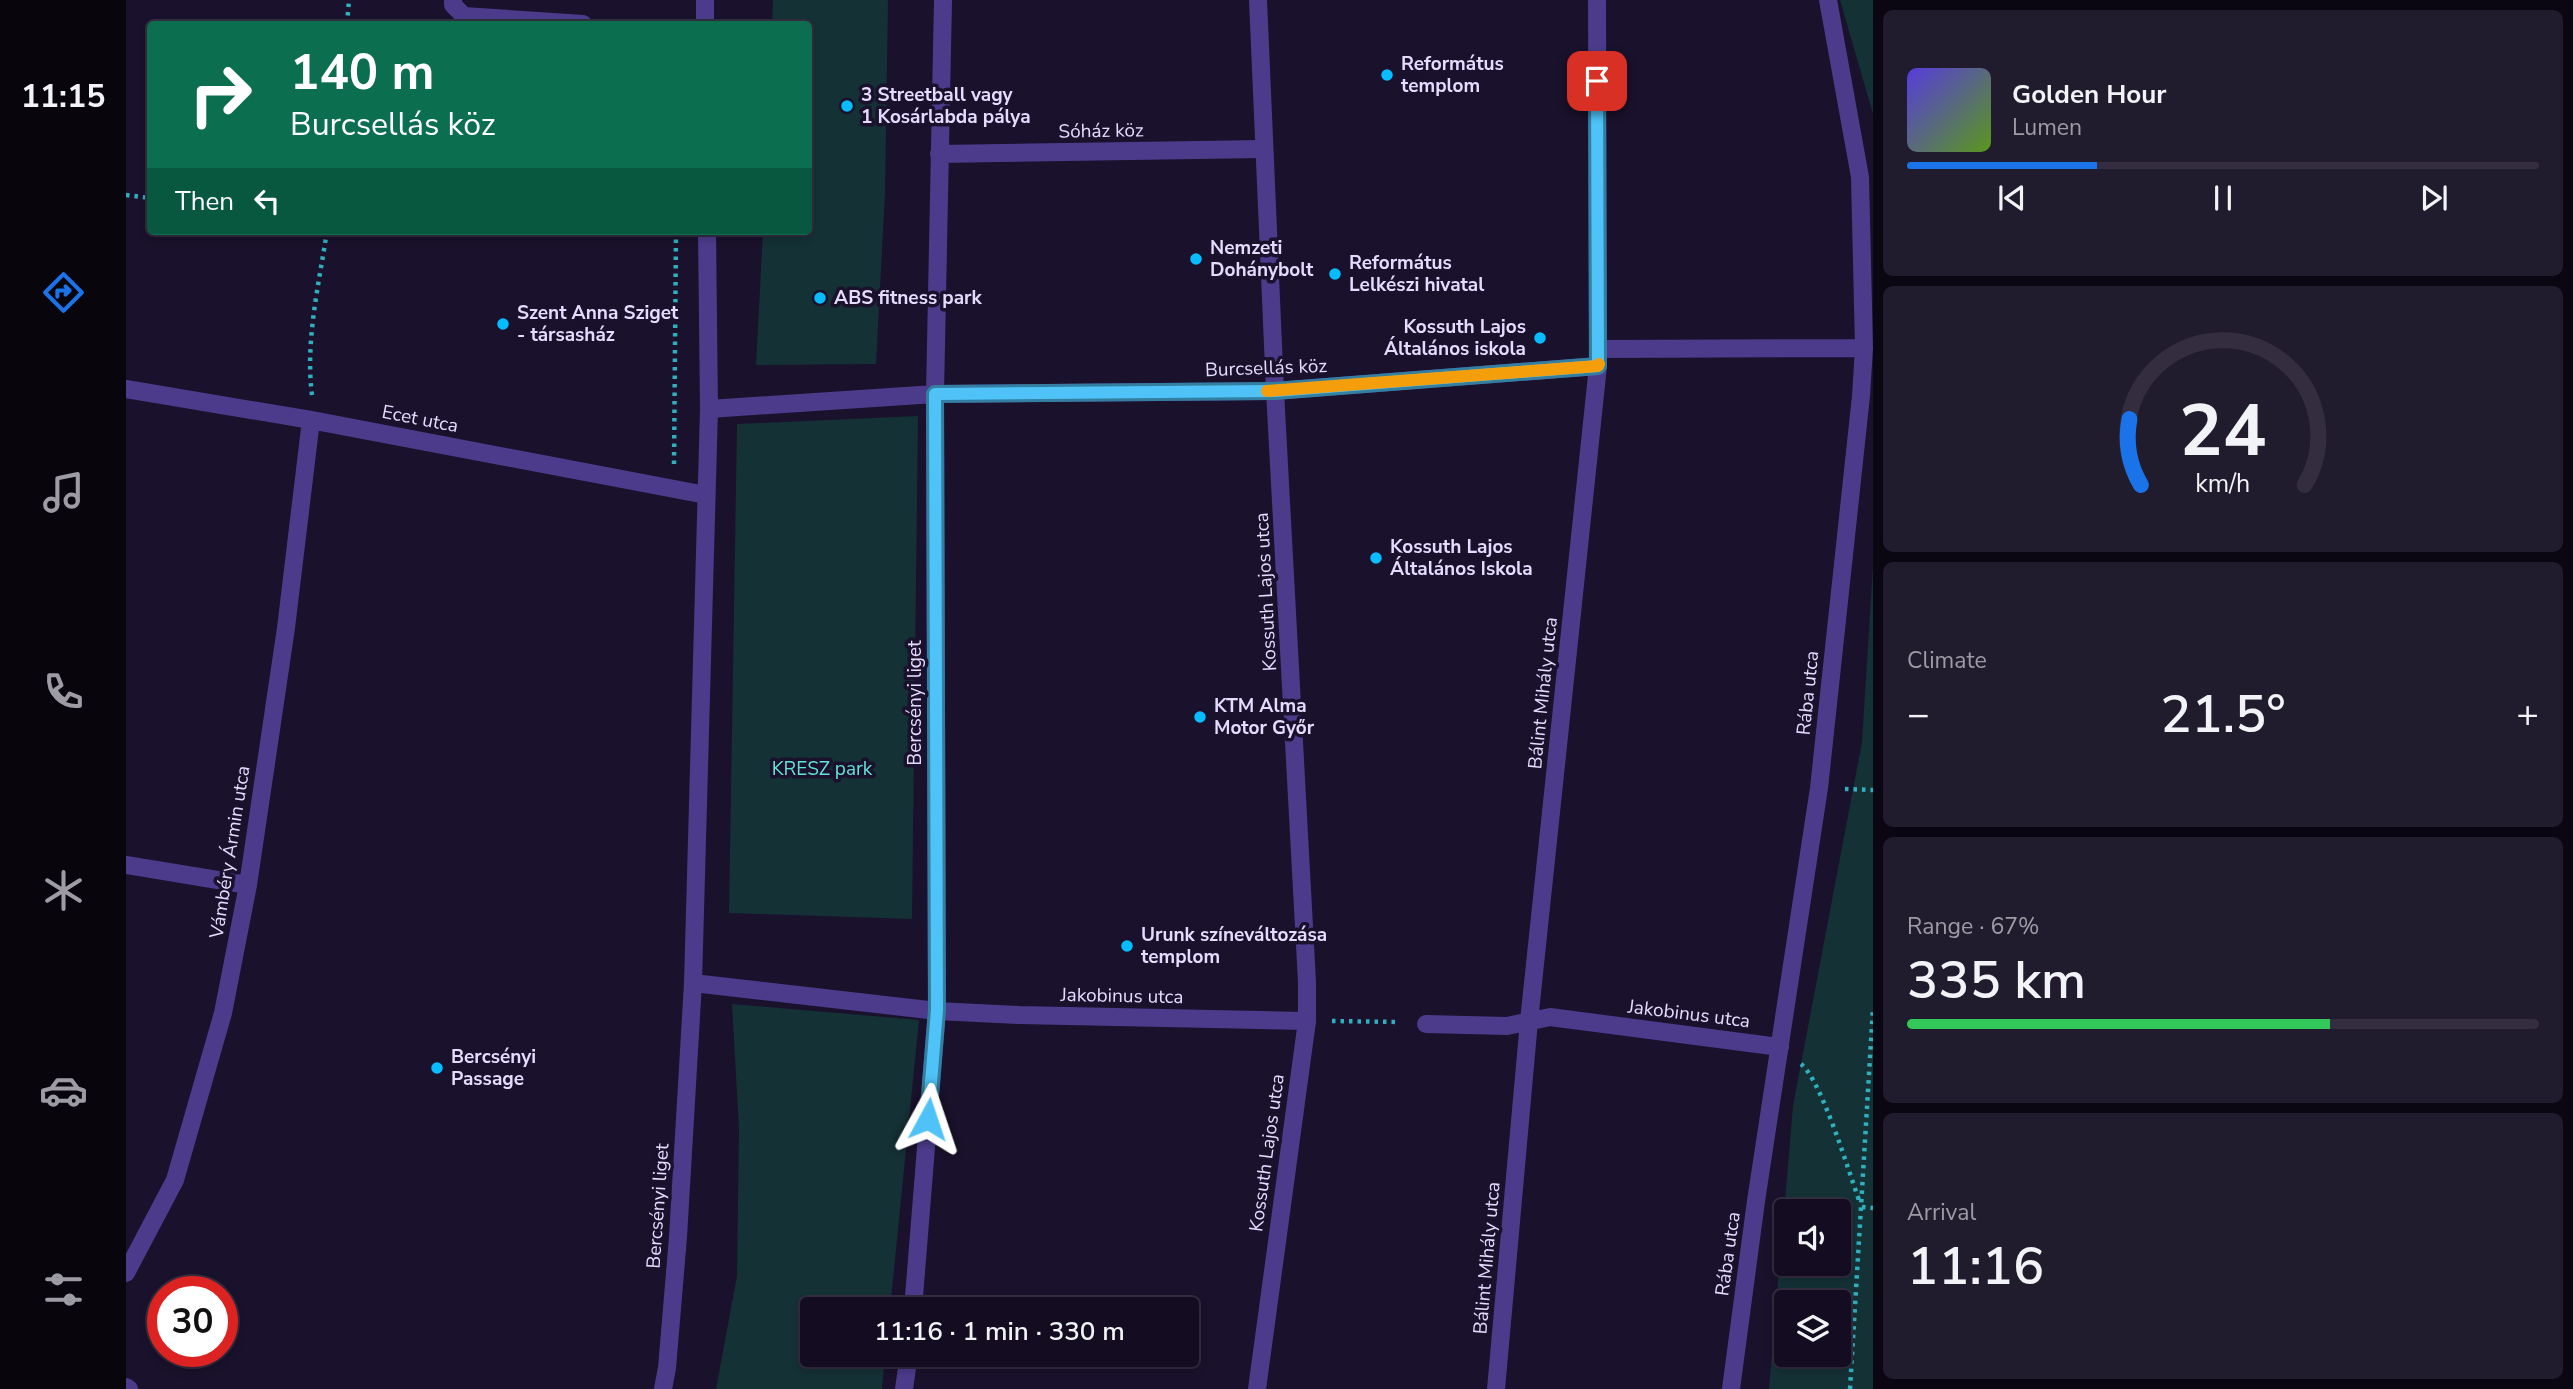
<!DOCTYPE html>
<html lang="en">
<head>
<meta charset="utf-8">
<style>
  :root { --surface:#140d21; --page:#211b2e; --text:#f1f3f6; --muted:#9d9ca5; --line:#332d3f; --accent:#1a73e8 }
  body { margin:0; font-family:"Nunito Sans",sans-serif; background:var(--page); color:var(--text); height:100vh; display:flex; flex-direction:column; font-size:26px; white-space:nowrap }
  * { box-sizing:border-box; margin:0 }
  p { font-size:23px; color:var(--muted) }
  .icon { flex:none; width:38px; height:38px; fill:none; stroke:currentColor; stroke-width:2; stroke-linecap:round; stroke-linejoin:round }
  .map { position:relative; flex:1; overflow:hidden }
  .sheet { display:flex; flex-direction:column; gap:10px; padding:10px; background:#0b0712; width:700px }
  .sheet>* { flex:none }
  .top-card { position:absolute; left:21px; top:21px; width:665px; height:214px; border-radius:7px; box-shadow:0 4px 10px #0003,0 0 0 2px var(--line); background:#0b6e4f; color:#fff; overflow:hidden }
  .fabs { position:absolute; left:1648px; top:1199px; display:grid; gap:14px }
  .fabs a { display:grid; place-items:center; width:77px; height:77px; border-radius:7px; background:var(--surface); box-shadow:0 4px 10px #0003,0 0 0 2px var(--line); font-size:35px }
  .speed { position:absolute; left:21px; top:1276px; display:flex; gap:14px; font-size:35px; font-weight:700; text-align:center }
  .speed>* { display:grid; place-content:center; width:91px; height:91px; border-radius:50%; background:var(--surface); box-shadow:0 4px 10px #0003,0 0 0 2px var(--line); line-height:1 }
  .speed .limit { border:10px solid #d22; background:#fff; color:#111 }
  .pin { position:absolute; display:grid; place-items:center; width:60px; height:60px; color:#fff; margin:-30px; border-radius:14px; box-shadow:0 4px 10px #0006 }
  .me { position:absolute; width:77px; margin:-38px; rotate:5deg; stroke-linejoin:round; filter:drop-shadow(0 0 5px #0008) }
  .turn { display:flex; align-items:center; gap:24px; height:147px; padding:0 28px; font-size:32px }
  .turn .icon { width:91px; height:91px; stroke-width:2.5 }
  .turn b { display:block; font-size:49px; line-height:60px }
  .then { display:flex; align-items:center; height:66px; padding:0 28px; background:#0003; gap:14px; font-size:26px }
  .big { font-size:52px; font-weight:600; line-height:1.1 }
  .sheet .card { flex:1; display:flex; flex-direction:column; justify-content:center; gap:10px; min-width:0; padding:0 24px; border-radius:10px; background:var(--page) }
  .sheet .dial { align-items:center; gap:0 }
  .dial svg { height:182px; overflow:visible; fill:none; stroke:var(--line); stroke-width:7; stroke-linecap:round; text-anchor:middle }
  .dial text { fill:var(--text); stroke:none }
  .song { display:flex; align-items:center; gap:21px }
  .cover { width:84px; height:84px; border-radius:10px; background:linear-gradient(135deg,hsl(250 70% 55%),hsl(90 70% 35%)) }
  .played { height:7px; border-radius:4px; background:linear-gradient(90deg,var(--accent) 30%,var(--line) 30%) }
  .keys { display:flex; justify-content:space-around; direction:ltr }
  .heat { display:flex; justify-content:space-between; align-items:center; font-size:38px; direction:ltr }
  .charge { height:10px; border-radius:5px; background:linear-gradient(90deg,#34c759 67%,var(--line) 0) }
  .trip { position:absolute; left:674px; top:1297px; width:399px; height:70px; border-radius:7px; background:var(--surface); box-shadow:0 4px 10px #0003,0 0 0 2px var(--line); font-weight:600; line-height:70px; text-align:center }
  main { display:flex; flex:1; min-height:0 }
  .menu { display:flex; flex-direction:column; width:126px; justify-content:space-around; align-items:center; background:#08050d; color:var(--muted) }
  .menu .icon { width:49px; height:49px }
  .menu .on { color:var(--accent) }
  .menu b { font-size:32px; color:var(--text) }
  .map>svg:first-child { display:block }
</style>
</head>
<body>
<main>
<nav class="menu">
<b>11:15</b>
<svg class="icon on" aria-label="directions" viewBox="0 0 24 24"><path d="M12 3l9 9-9 9-9-9zM9 14v-3h6M13 9l2 2-2 2"/></svg>
<svg class="icon" aria-label="music" viewBox="0 0 24 24"><path d="M9 18V5l10-2v13"/><circle cx="6" cy="18" r="3"/><circle cx="16" cy="16" r="3"/></svg>
<svg class="icon" aria-label="phone" viewBox="0 0 24 24"><path d="M5 4h4l2 5-3 2q2 4 5 5l2-3 5 2v4C11 20 4 13 5 4z"/></svg>
<svg class="icon" aria-label="climate" viewBox="0 0 24 24"><path d="M12 3v18M4 7l16 10M4 17L20 7"/></svg>
<svg class="icon" aria-label="car" viewBox="0 0 24 24"><path d="M5 17H2v-5l4-1 3-4h7l3 4 3 1v5h-3M9 17h6M6 11h13"/><circle cx="7" cy="17" r="2"/><circle cx="17" cy="17" r="2"/></svg>
<svg class="icon" aria-label="filters" viewBox="0 0 24 24"><path d="M4 7h16M4 17h16"/><circle cx="9" cy="7" r="2"/><circle cx="15" cy="17" r="2"/></svg>
</nav>
<div class="map">
<svg width="1747" height="1389" viewBox="0 0 1747 1389">
  <rect width="100%" height="100%" fill="#1a112c"/>
  <path fill="#143136" fill-rule="evenodd" d="M 647,0 L 762,0 L 759,193 L 750,364 L 630,365 L 637,231 L 682,231 L 682,24 L 646,24 Z
    M 1714,0 L 1747,0 L 1747,114 Z
    M 792,416 L 786,919 L 603,913 L 611,424 Z
    M 1747,566 L 1747,1389 L 1643,1389 L 1667,1106 L 1736,742 ZM 1713,1211 L 1713,1264 L 1661,1264 L 1661,1211 ZM 1713,1302 L 1713,1354 L 1661,1354 L 1661,1302 Z
    M 606,1004 L 793,1020 L 764,1309 L 686,1309 L 686,1354 L 759,1355 L 756,1389 L 590,1389 L 611,1276 L 613,1129 Z"/>
  <g fill="none" stroke-linecap="round" stroke-linejoin="round">
    <path stroke="#2fb0bf" stroke-width="4.5" stroke-dasharray="3.5 5" stroke-linecap="butt" d="M 221,24 L 223,0
      M 0,195 L 24,198
      M 186,395 C 179,341 193,284 201,231
      M 548,464 L 550,231
      M 1719,789 L 1747,790
      M 1206,1021 L 1274,1022
      M 1675,1064 C 1696,1081 1723,1173 1734,1203
      M 1736,1207 L 1747,1208
      M 1724,1389 L 1747,1008"/>
    <path stroke="#4c3b8b" stroke-width="18" d="M 327,0 L 327,5 L 338,16 L 457,24"/>
    <path stroke="#4c3b8b" stroke-width="18" d="M 579,0 L 579,24
      M 813,154 L 1137,149
      M 1473,349 L 1738,348
      M 0,389 L 185,420 L 580,495
      M 583,409 L 809,394 L 1149,391 L 1472,366
      M 0,865 L 122,885
      M 567,983 L 811,1011 L 893,1015 L 1181,1021
      M 1300,1024 L 1381,1026 L 1424,1017 L 1654,1047
      M 0,1273 L 49,1180 L 97,1013 L 122,885 L 160,628 L 185,420
      M 787,1309 L 811,1011 L 809,394 L 817,0
      M 0,1387 L 3,1389
      M 537,1389 L 541,1368 L 552,1237 L 567,983 L 583,409 L 581,231
      M 778,1389 L 783,1354
      M 1370,1389 L 1403,1021 L 1472,366 L 1471,0
      M 1605,1389 L 1630,1201 L 1693,788 L 1735,396 L 1738,348 L 1734,177 L 1702,0"/>
    <path stroke="#4c3b8b" stroke-width="18" d="M 1131,1389 L 1181,1021 L 1181,982 L 1149,391 L 1132,0"/>
  </g>
  <g fill="none" stroke-linecap="round" stroke-linejoin="round">
    <defs>
      <path id="route" d="M 802,1119 L 811,1010 L 809,394 L 1149,391 L 1472,366 L 1471,81"/>
    </defs>
    <use href="#route" stroke="#337fa1" stroke-width="18"/>
    <use href="#route" stroke="#4fc3f7" stroke-width="12"/>
    <path stroke="#f59e0b" stroke-width="12" d="M 1141,391 L 1472,366 L 1473,364"/>
  </g>
  <g fill="#07bdff" stroke="#1a112c" stroke-width="2.5">
    <circle cx="1261" cy="75" r="7"/>
    <circle cx="721" cy="106" r="7"/>
    <circle cx="1070" cy="259" r="7"/>
    <circle cx="1209" cy="274" r="7"/>
    <circle cx="694" cy="298" r="7"/>
    <circle cx="377" cy="324" r="7"/>
    <circle cx="1414" cy="338" r="7"/>
    <circle cx="1250" cy="558" r="7"/>
    <circle cx="1074" cy="717" r="7"/>
    <circle cx="1001" cy="946" r="7"/>
    <circle cx="311" cy="1068" r="7"/>
  </g>
  <g text-anchor="middle" dominant-baseline="central" stroke-width="7" stroke-linejoin="round" paint-order="stroke">
    <g font-size="19" font-weight="bold" fill="#e5dbff" stroke="#1a112c" text-anchor="start">
      <text x="1275" y="64">Református<tspan x="1275" dy="22">templom</tspan></text>
      <text x="735" y="95">3 Streetball vagy<tspan x="735" dy="22">1 Kosárlabda pálya</tspan></text>
      <text x="1084" y="248">Nemzeti<tspan x="1084" dy="22">Dohánybolt</tspan></text>
      <text x="1223" y="263">Református<tspan x="1223" dy="22">Lelkészi hivatal</tspan></text>
      <text x="708" y="298">ABS fitness park</text>
      <text x="391" y="313">Szent Anna Sziget<tspan x="391" dy="22">- társasház</tspan></text>
      <text x="1400" y="327" text-anchor="end">Kossuth Lajos<tspan x="1400" dy="22">Általános iskola</tspan></text>
      <text x="1264" y="547">Kossuth Lajos<tspan x="1264" dy="22">Általános Iskola</tspan></text>
      <text x="1088" y="706">KTM Alma<tspan x="1088" dy="22">Motor Győr</tspan></text>
      <text x="1015" y="935">Urunk színeváltozása<tspan x="1015" dy="22">templom</tspan></text>
      <text x="325" y="1057">Bercsényi<tspan x="325" dy="22">Passage</tspan></text>
    </g>
    <g font-size="19" fill="#e5dbff" stroke="#1a112c">
      <text transform="translate(975 131) rotate(-1)">Sóház köz</text>
      <text transform="translate(1140 368) rotate(-2)">Burcsellás köz</text>
      <text transform="translate(294 419) rotate(11)">Ecet utca</text>
      <text transform="translate(1140 592) rotate(-93)">Kossuth Lajos utca</text>
      <text transform="translate(1417 693) rotate(-84)">Bálint Mihály utca</text>
      <text transform="translate(1682 693) rotate(-84)">Rába utca</text>
      <text transform="translate(789 703) rotate(-90)">Bercsényi liget</text>
      <text transform="translate(104 852) rotate(-81)">Vámbéry Ármin utca</text>
      <text transform="translate(996 996) rotate(1)">Jakobinus utca</text>
      <text transform="translate(1563 1014) rotate(7)">Jakobinus utca</text>
      <text transform="translate(1141 1153) rotate(-82)">Kossuth Lajos utca</text>
      <text transform="translate(532 1206) rotate(-86)">Bercsényi liget</text>
      <text transform="translate(1602 1254) rotate(-82)">Rába utca</text>
      <text transform="translate(1361 1258) rotate(-85)">Bálint Mihály utca</text>
    </g>
    <g font-size="19" fill="#64e2d8" stroke="#1a112c">
      <text x="696" y="769">KRESZ park</text>
    </g>
  </g>
</svg>
<div class="fabs">
<a><svg class="icon" aria-label="sound" viewBox="0 0 24 24"><path d="M4 9h4l5-4v14l-5-4H4zM17 9q2 3 0 6"/></svg></a>
<a><svg class="icon" aria-label="layers" viewBox="0 0 24 24"><path d="M12 4l9 5-9 5-9-5zM3 14l9 5 9-5"/></svg></a>
</div>
<div class="speed"><div class="limit">30</div></div>
<div class="pin" style="left:1471px;top:81px;background:#d93025"><svg class="icon" aria-label="arrive" viewBox="0 0 24 24"><path d="M6 21V4h12l-3 4 3 4H6"/></svg></div>
<svg class="me" style="left:802px;top:1119px" viewBox="-20 -20 40 40"><path d="M0-17L14 15 0 8-14 15z" fill="#4fc3f7" stroke="#fff" stroke-width="4"/></svg>
<div class="trip">11:16 · 1 min · 330 m</div>
<div class="top-card">
<div class="turn"><svg class="icon" aria-label="right" viewBox="0 0 24 24"><path d="M7 20v-9h11M14 6l5 5-5 5"/></svg><div><b>140 m</b>Burcsellás köz</div></div>
<div class="then">Then<svg class="icon" aria-label="left" viewBox="0 0 24 24"><path d="M17 20v-9H6M10 6l-5 5 5 5"/></svg></div>
</div>
</div>
<section class="sheet">
<div class="card">
<div class="song"><i class="cover"></i><div><b>Golden Hour</b><p>Lumen</p></div></div>
<div class="played"></div>
<div class="keys"><svg class="icon" aria-label="previous" viewBox="0 0 24 24"><path d="M18 5L8 12l10 7zM5 5v14"/></svg><svg class="icon" aria-label="pause" viewBox="0 0 24 24"><path d="M8 5v14M16 5v14"/></svg><svg class="icon" aria-label="next" viewBox="0 0 24 24"><path d="M6 5l10 7-10 7zM19 5v14"/></svg></div>
</div>
<div class="card dial"><svg viewBox="0 0 100 80">
<path d="M14 69A42 42 0 1 1 86 69"/>
<path d="M14 69A42 42 0 0 1 9 40" stroke="#1a73e8"/>
<text x="50" y="56" font-size="32" font-weight="700">24</text>
<text x="50" y="72" font-size="11">km/h</text>
</svg></div>
<div class="card"><p>Climate</p>
<div class="heat"><a>−</a><b class="big">21.5°</b><a>+</a></div>
</div>
<div class="card"><p>Range · 67%</p><b class="big">335 km</b><div class="charge"></div></div>
<div class="card"><p>Arrival</p><b class="big">11:16</b></div>
</section>
</main>
</body>
</html>
